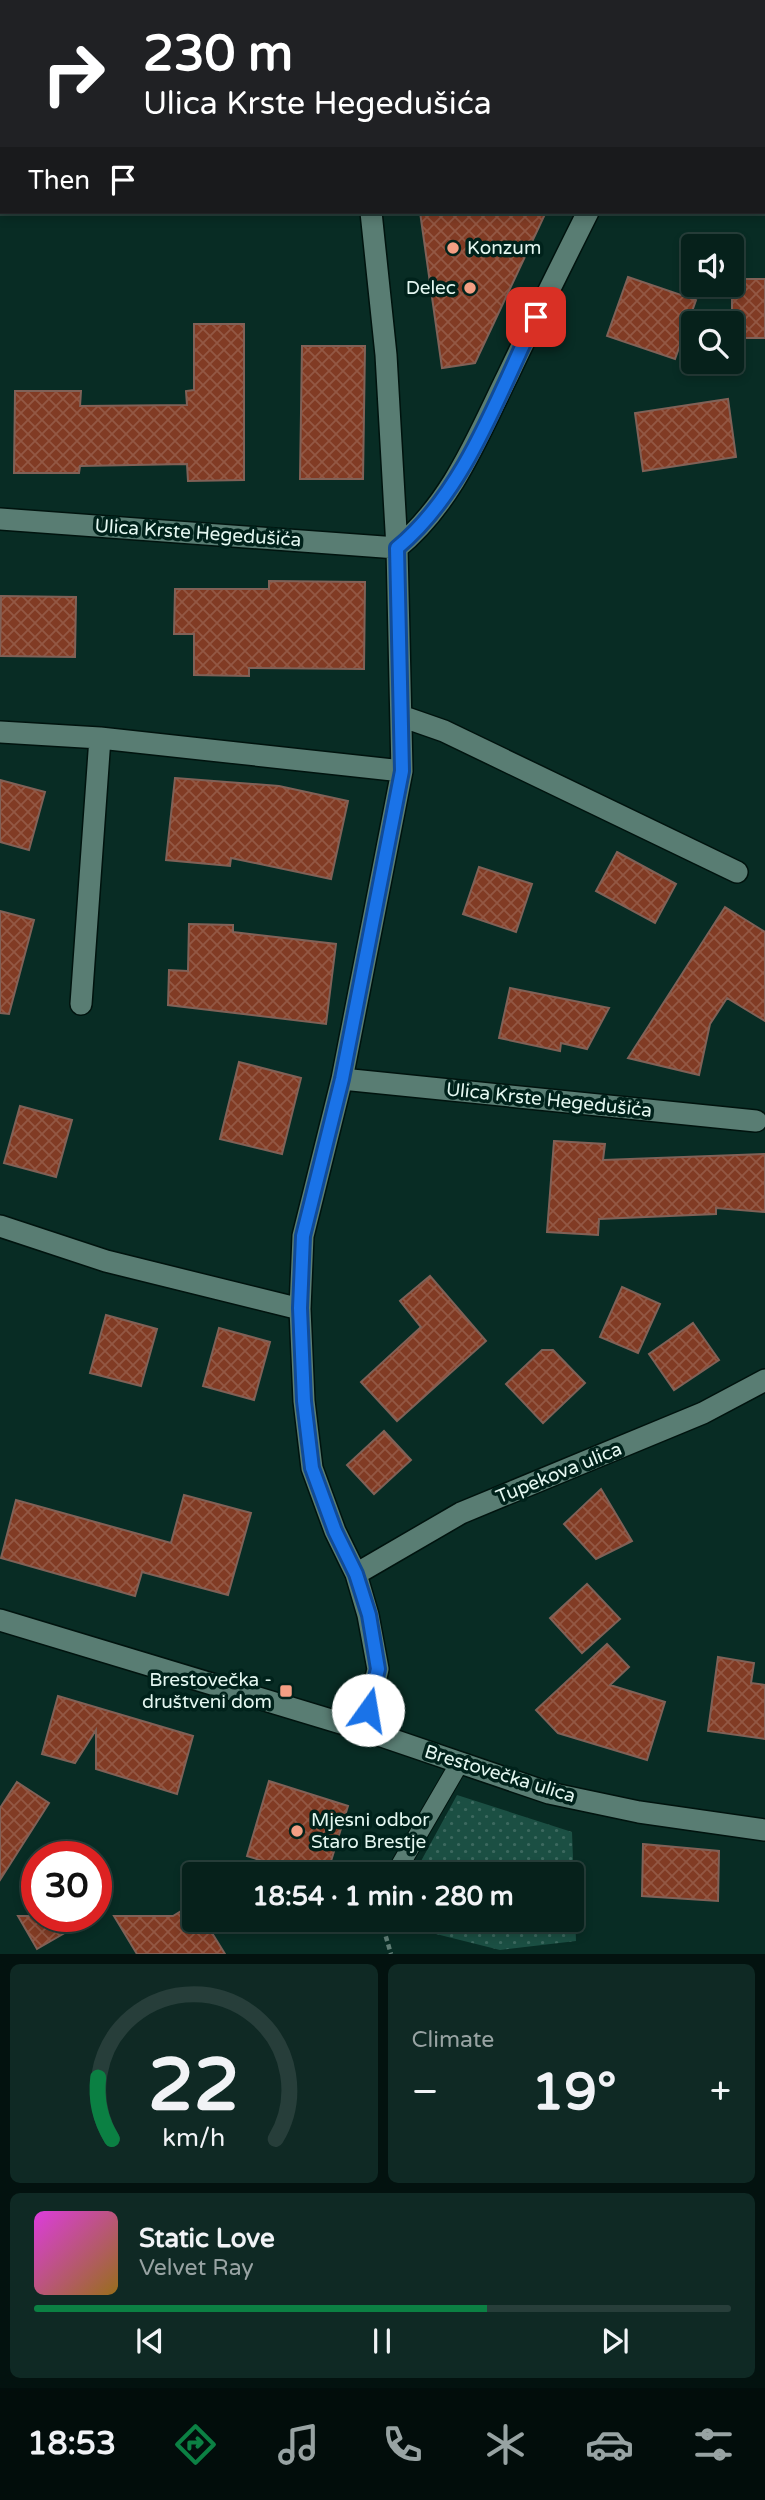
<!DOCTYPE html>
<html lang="en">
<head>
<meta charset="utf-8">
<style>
  :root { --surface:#06211b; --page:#0f2924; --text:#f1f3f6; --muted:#98a3a3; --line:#273e3a; --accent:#0b8043 }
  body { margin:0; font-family:"Varela Round",sans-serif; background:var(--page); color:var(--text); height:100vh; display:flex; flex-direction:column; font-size:26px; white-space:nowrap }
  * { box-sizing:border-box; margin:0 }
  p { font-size:23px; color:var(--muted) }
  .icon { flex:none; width:38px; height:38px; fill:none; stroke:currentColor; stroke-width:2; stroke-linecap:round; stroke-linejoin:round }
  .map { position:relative; height:1954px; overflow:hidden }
  .panel { display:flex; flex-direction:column; gap:10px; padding:10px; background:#03120f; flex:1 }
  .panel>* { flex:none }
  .guide { position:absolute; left:0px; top:0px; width:766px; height:214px; box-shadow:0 4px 10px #0003,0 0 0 2px var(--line); background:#202124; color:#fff; overflow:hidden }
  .fabs { position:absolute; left:681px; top:234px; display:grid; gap:14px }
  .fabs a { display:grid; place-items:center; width:63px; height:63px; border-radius:7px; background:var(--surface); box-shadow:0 4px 10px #0003,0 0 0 2px var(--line); font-size:35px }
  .speed { position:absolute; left:21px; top:1841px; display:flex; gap:14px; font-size:35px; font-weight:700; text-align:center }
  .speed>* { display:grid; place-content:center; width:91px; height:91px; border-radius:50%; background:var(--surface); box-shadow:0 4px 10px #0003,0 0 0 2px var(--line); line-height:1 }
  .speed .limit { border:10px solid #d22; background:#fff; color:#111 }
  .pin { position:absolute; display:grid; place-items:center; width:60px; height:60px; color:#fff; margin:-30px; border-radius:14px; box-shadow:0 4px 10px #0006 }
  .me { position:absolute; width:77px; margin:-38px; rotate:13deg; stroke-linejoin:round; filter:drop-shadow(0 0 5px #0008) }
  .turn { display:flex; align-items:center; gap:24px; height:147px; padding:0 28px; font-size:32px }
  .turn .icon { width:91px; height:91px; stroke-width:2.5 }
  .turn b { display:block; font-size:49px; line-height:60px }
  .then { display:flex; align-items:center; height:66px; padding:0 28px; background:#0003; gap:14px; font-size:26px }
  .big { font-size:52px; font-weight:800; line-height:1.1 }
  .panel .card { flex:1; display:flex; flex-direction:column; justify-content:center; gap:10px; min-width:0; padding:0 24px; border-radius:10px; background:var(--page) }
  .panel .dial { align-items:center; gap:0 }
  .dial svg { height:182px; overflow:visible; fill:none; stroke:var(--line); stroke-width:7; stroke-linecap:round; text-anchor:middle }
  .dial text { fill:var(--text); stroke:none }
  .song { display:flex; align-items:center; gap:21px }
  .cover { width:84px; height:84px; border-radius:10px; background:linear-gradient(135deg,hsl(300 70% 55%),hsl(40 70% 35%)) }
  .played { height:7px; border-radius:4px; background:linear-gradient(90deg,var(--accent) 65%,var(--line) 65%) }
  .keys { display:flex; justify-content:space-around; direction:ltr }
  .heat { display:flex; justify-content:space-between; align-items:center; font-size:38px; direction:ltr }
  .panel .tiles { flex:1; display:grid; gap:10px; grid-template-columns:1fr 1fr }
  .card:last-child { grid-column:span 2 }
  .trip { position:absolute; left:182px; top:1862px; width:402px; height:70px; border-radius:7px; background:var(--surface); box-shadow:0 4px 10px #0003,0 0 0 2px var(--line); font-weight:800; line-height:70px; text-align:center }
  .tab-bar { display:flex; height:112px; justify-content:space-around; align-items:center; background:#020d0b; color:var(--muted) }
  .tab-bar .icon { width:49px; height:49px }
  .tab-bar .selected { color:var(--accent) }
  .tab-bar b { font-size:32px; color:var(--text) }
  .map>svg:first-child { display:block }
</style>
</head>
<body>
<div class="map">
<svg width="765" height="1954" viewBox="0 0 765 1954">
  <defs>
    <pattern id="green-dots" width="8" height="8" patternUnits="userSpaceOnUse" patternTransform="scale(1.75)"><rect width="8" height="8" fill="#1b4f43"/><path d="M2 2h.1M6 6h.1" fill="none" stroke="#3c695f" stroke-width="1.8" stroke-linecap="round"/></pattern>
    <pattern id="building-cross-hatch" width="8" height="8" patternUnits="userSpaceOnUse" patternTransform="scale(1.75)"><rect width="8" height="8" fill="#813b24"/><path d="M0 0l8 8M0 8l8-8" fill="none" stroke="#935844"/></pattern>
  </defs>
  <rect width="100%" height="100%" fill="#082c24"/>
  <path fill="url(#green-dots)" d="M 457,1795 L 572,1832 L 576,1941 L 500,1950 L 388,1922 L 389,1920 L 572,1920 L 572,1874 L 414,1874 Z"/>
  <path fill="url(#building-cross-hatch)" stroke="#806157" stroke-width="2" d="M 420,212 L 546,212 L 475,363 L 442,368 Z
    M 628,277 L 696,300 L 675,359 L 607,336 Z
    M 732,279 L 765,279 L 765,338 L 732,338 Z
    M 194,324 L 244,324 L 244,480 L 188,481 L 187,464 L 80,466 L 79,473 L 14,473 L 15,391 L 81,391 L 80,406 L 187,405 L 186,391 L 194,390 Z
    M 302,346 L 365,346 L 363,479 L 300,479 Z
    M 728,399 L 736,457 L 643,471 L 635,413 Z
    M 269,581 L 365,582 L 364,669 L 249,668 L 249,676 L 194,675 L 194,634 L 174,634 L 175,589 L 269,589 Z
    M 1,596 L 76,597 L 75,657 L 0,656 Z
    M 175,778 L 279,786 L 348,801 L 331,879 L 231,858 L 230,866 L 166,860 Z
    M 0,780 L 45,792 L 29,850 L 0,842 Z
    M 617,852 L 676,884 L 655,923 L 596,891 Z
    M 479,867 L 532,884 L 516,932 L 463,914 Z
    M 725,907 L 765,932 L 765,1021 L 727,998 L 710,1024 L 699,1075 L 628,1058 Z
    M 0,911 L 34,920 L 9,1014 L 0,1013 Z
    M 189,924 L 233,925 L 233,932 L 336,944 L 326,1024 L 168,1005 L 169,970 L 188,971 Z
    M 510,988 L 609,1008 L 587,1049 L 561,1043 L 560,1051 L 499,1038 Z
    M 239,1062 L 301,1078 L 282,1154 L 220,1139 Z
    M 20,1106 L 72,1120 L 56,1177 L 4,1163 Z
    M 554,1141 L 605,1144 L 603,1160 L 765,1154 L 765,1212 L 716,1208 L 716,1214 L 599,1219 L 598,1235 L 547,1232 Z
    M 430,1276 L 486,1341 L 397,1421 L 361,1382 L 421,1327 L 400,1301 Z
    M 622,1287 L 660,1304 L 638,1353 L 600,1337 Z
    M 106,1315 L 157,1329 L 141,1386 L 90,1373 Z
    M 693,1323 L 719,1360 L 674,1390 L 649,1354 Z
    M 219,1328 L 270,1342 L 254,1400 L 203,1386 Z
    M 542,1350 L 553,1350 L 585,1383 L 543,1423 L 506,1384 Z
    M 384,1431 L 411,1460 L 374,1494 L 347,1465 Z
    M 601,1489 L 632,1541 L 596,1559 L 564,1524 Z
    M 184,1495 L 251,1513 L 228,1595 L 142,1572 L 135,1596 L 1,1558 L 16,1500 L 171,1543 Z
    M 587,1584 L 620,1619 L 582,1653 L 550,1618 Z
    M 607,1644 L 629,1667 L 610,1685 L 665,1702 L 647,1760 L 558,1733 L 536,1710 Z
    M 718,1657 L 754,1663 L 751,1683 L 765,1685 L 765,1739 L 708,1731 Z
    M 58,1696 L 193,1736 L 177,1794 L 96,1769 L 96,1730 L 75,1763 L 42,1754 Z
    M 269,1781 L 348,1806 L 327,1874 L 305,1874 L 247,1856 Z
    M 17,1782 L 49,1803 L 0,1880 L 0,1808 Z
    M 643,1844 L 719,1851 L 718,1901 L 642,1896 Z
    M 194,1903 L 194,1920 L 204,1920 L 225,1954 L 137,1954 L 114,1916 L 173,1916 Z
    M 18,1916 L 94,1916 L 37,1949 Z"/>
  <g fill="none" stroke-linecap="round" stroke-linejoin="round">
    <defs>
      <path id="lane" d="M 395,1874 L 459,1764
        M 314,1924 L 338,1920"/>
      <path id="street" d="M 331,0 L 331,2
        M 641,0 L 641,2
        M 720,2 L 721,0
        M 0,100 L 2,99
        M 0,519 L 397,548 C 452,503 477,438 508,375 C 534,320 561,266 588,212
        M 401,716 L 444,731 L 737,872
        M 0,732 L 100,738 L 402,771
        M 81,1004 L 100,738
        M 342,1079 L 756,1121
        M 0,1226 L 106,1261 L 300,1309
        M 356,1574 L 461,1513 L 703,1413 L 765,1380
        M 364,1730 L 378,1669 L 368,1615 L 356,1574 L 335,1531 L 312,1468 L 304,1401 L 300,1309 L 303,1236 L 342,1079 L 402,771 L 397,548 L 386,355 L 371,212"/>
      <path id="secondary" d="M 0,1620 L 364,1730 L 549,1793 L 639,1812 L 765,1830"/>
    </defs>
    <use href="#lane" stroke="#00130e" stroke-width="20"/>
    <use href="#street" stroke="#00130e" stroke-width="24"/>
    <use href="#secondary" stroke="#00130e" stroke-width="24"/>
    <path stroke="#607e76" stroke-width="4.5" stroke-dasharray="5 3.5" stroke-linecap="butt" d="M 381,1920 L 391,1954"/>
    <use href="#lane" stroke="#597d73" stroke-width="18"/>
    <use href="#street" stroke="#597d73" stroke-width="21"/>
    <use href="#secondary" stroke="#597d73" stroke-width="21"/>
  </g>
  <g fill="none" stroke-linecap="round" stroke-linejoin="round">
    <defs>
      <path id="route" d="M 368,1710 L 378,1669 L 369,1615 L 356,1574 L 335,1531 L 312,1468 L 304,1401 L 300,1308 L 303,1236 L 342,1079 L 402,771 L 397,548 C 465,492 498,395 536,317"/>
    </defs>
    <use href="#route" stroke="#114b97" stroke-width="18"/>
    <use href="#route" stroke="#1a73e8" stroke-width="12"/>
  </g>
  <g fill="#f39f84" stroke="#00221b" stroke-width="2.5">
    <circle cx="453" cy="248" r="7"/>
    <circle cx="470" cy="288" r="7"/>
    <rect x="279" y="1684" width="14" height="14" rx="3.5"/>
    <circle cx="297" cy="1831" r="7"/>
  </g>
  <g text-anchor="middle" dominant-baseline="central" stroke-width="7" stroke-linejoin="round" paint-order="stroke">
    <g font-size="19" fill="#e4f7f1" stroke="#00221b" text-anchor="start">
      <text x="467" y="248">Konzum</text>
      <text x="456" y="288" text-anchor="end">Delec</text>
      <text x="272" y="1680" text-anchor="end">Brestovečka -<tspan x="272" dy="22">društveni dom</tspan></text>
      <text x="311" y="1820">Mjesni odbor<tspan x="311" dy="22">Staro Brestje</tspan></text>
    </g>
    <g font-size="19" fill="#e4f7f1" stroke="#00221b">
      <text transform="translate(198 533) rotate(4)">Ulica Krste Hegedušića</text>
      <text transform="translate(549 1100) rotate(6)">Ulica Krste Hegedušića</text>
      <text transform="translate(559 1473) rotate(-22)">Tupekova ulica</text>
      <text transform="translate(500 1774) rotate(17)">Brestovečka ulica</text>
    </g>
  </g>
</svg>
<div class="fabs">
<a><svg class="icon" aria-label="sound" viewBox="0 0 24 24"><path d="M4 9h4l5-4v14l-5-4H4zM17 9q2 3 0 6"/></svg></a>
<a><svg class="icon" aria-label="search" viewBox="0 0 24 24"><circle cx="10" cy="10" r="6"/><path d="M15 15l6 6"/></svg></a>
</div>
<div class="speed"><div class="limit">30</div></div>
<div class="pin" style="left:536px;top:317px;background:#d93025"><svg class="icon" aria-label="arrive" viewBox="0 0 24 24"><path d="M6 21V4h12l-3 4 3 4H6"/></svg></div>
<svg class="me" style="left:368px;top:1710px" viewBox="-20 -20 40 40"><circle r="19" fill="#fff"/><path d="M0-13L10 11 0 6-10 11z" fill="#1a73e8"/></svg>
<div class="trip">18:54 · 1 min · 280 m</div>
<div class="guide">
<div class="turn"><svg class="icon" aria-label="right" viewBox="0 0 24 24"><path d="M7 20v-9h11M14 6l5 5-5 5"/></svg><div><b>230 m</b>Ulica Krste Hegedušića</div></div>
<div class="then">Then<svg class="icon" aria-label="arrive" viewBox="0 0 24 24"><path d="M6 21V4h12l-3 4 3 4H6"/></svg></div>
</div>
</div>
<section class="panel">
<div class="tiles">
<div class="card dial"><svg viewBox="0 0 100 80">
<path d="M14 69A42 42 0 1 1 86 69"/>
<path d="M14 69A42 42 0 0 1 8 42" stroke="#0b8043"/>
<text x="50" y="56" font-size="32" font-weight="700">22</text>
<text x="50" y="72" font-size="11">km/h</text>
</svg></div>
<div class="card"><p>Climate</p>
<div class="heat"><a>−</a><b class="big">19°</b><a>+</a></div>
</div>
<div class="card">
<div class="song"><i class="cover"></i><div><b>Static Love</b><p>Velvet Ray</p></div></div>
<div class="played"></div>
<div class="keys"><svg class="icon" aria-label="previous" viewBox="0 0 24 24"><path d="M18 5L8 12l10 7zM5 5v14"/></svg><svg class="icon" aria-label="pause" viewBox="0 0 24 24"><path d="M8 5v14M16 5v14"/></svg><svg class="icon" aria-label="next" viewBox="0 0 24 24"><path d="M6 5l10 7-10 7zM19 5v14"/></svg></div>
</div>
</div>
</section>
<nav class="tab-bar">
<b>18:53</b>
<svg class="icon selected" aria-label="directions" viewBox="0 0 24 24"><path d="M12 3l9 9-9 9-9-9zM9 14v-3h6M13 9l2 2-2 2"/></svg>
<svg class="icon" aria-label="music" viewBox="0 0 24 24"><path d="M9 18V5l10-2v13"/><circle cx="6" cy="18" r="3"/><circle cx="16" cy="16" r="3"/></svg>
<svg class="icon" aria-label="phone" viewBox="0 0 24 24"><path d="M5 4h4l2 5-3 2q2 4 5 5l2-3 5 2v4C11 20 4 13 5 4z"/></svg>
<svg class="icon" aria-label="climate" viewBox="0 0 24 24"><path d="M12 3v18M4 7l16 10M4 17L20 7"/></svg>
<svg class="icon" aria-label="car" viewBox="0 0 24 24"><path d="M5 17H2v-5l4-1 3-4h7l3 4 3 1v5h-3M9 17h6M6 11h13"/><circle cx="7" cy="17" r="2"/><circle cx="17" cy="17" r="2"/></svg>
<svg class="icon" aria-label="filters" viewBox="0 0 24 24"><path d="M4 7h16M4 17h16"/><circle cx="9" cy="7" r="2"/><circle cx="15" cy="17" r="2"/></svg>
</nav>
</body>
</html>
